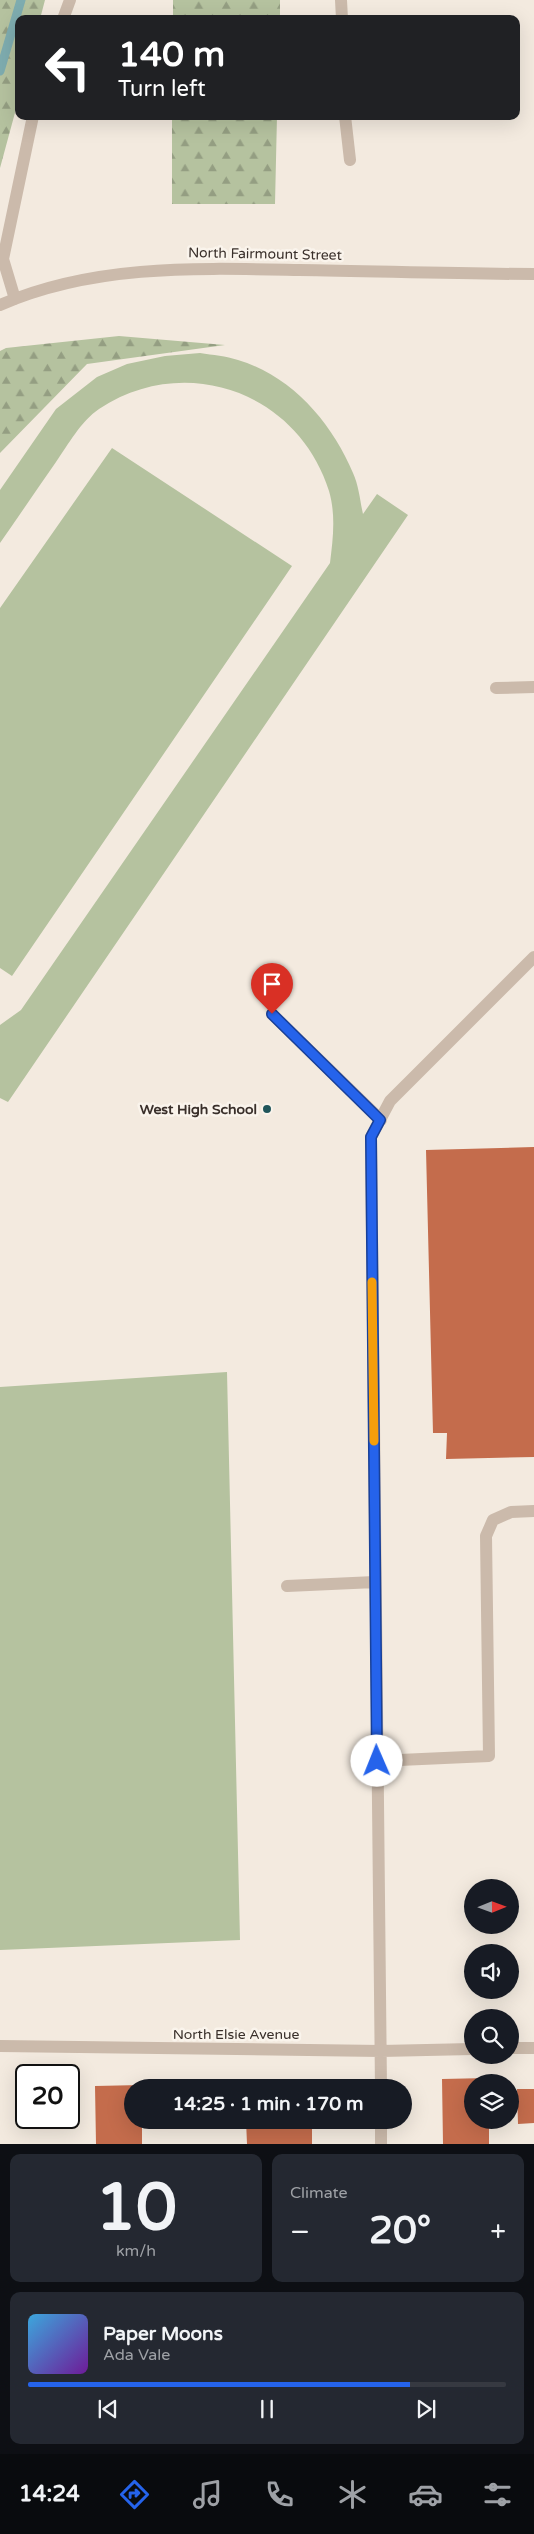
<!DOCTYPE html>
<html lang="en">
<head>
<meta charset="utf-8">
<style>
  :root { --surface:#171b24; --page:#242831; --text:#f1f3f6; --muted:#9ea1a6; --line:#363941; --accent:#2563eb }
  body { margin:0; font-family:"Varela Round",sans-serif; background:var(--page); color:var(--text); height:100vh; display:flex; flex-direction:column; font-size:19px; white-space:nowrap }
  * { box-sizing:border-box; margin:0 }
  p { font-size:16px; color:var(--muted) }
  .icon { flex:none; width:28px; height:28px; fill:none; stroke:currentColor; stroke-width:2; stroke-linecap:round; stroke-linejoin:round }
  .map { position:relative; height:2144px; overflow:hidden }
  .sheet { display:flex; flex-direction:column; gap:10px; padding:10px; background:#0d0f14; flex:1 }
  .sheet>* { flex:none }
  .top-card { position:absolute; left:15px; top:15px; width:505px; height:105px; border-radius:10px; box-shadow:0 5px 20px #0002; background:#202124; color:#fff; overflow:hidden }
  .needle { width:32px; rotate:89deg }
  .tools { position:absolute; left:464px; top:1879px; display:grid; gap:10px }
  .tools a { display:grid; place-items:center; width:55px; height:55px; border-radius:50%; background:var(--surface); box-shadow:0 5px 20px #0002; font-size:25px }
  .speed { position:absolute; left:15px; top:2064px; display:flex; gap:10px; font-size:25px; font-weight:700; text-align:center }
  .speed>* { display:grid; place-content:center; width:65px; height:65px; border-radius:50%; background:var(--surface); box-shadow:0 5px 20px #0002; line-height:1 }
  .speed .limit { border:2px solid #111; border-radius:8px; background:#fff; color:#111 }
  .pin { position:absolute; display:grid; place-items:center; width:42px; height:42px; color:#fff; margin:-51px -21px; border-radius:50% 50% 50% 0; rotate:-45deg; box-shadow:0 0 5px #0007 }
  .pin .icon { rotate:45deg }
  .me { position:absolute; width:55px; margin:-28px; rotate:359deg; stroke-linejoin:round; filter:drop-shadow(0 0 4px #0008) }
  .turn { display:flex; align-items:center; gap:18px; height:105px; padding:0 20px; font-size:22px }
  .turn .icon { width:65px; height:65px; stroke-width:2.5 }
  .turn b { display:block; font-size:35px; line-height:42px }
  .big { font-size:38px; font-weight:700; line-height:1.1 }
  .sheet .widget { flex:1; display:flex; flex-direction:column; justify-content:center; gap:8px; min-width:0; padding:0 18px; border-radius:10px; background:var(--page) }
  .sheet .dial { align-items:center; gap:0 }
  .dial b { font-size:65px; line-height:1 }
  .song { display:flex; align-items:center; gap:15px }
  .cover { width:60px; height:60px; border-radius:8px; background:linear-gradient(135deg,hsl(200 70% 55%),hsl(280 70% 35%)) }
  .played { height:5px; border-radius:2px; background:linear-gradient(90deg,var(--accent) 80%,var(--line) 80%) }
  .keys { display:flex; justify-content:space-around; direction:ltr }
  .heat { display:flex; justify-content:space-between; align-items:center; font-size:28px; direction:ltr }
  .sheet .tiles { flex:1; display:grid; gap:10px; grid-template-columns:1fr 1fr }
  .widget:last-child { grid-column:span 2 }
  .trip { position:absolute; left:124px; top:2079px; width:288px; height:50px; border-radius:25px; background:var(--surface); box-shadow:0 5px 20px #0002; font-weight:700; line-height:50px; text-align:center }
  .tabs { display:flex; height:80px; justify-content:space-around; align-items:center; background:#090b0e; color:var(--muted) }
  .tabs .icon { width:35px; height:35px }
  .tabs .active { color:var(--accent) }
  .tabs b { font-size:22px; color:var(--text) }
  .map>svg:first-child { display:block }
</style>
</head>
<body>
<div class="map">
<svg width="534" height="2144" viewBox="0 0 534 2144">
  <defs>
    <pattern id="forest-firs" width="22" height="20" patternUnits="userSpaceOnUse" patternTransform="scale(1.25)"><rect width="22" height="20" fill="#b5c29f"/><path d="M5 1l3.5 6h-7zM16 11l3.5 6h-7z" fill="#949e82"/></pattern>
  </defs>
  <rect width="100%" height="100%" fill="#f3eadf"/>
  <path fill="url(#forest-firs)" d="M 0,0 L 45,0 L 40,19 L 19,19 L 19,98 L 0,168 Z
    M 173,0 L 280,0 L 280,19 L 173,19 Z
    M 172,116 L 277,116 L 275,204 L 172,204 Z
    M 119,336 L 225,345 L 87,364 L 0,453 L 0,351 L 6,348 Z"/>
  <path fill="#b5c29f" d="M 200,353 C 213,355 226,356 238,360 C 292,376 332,423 353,473 C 359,486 360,501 363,514 L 377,494 L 408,515 L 8,1102 L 0,1098 L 0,1025 L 21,1010 L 330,563 C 333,539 336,515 329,491 C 298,392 185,352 99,409 C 81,421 68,445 56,462 C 37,489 19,516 0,543 L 0,490 L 56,409 L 97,377 L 127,364 L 165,356 Z
    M 112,448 L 292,566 L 12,976 L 0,968 L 0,608 Z
    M 227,1372 L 240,1940 L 0,1950 L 0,1387 Z"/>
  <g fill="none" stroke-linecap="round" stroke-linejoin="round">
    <path stroke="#7eacaf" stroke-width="9" d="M 0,71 L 21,0"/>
  </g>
  <path fill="#c46c4c" d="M 534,1147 L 534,1457 L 446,1459 L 447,1433 L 433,1433 L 426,1150 Z
    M 488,2078 L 488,2082 L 472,2082 L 472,2120 L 489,2120 L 489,2144 L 443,2144 L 442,2079 Z
    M 289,2083 L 289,2088 L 246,2088 L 246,2084 Z
    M 141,2085 L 141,2088 L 132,2088 L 132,2120 L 142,2120 L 142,2144 L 96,2144 L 95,2086 Z
    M 517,2089 L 534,2089 L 534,2123 L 518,2124 Z
    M 246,2120 L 312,2120 L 312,2144 L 247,2144 Z"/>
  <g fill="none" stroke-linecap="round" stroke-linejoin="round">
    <path stroke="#cbbaab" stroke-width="12" d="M 341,0 L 342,19
      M 63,19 L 70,0
      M 345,116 L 350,160
      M 15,299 L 3,259 L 33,116
      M 0,305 C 94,264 198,268 299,270 C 377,271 456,274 534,274
      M 496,688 L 534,687
      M 272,1014 L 381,1120
      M 287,1586 L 375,1582
      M 377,1761 L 489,1756 L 486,1536 L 493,1520 L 511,1512 L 534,1511
      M 0,2046 L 381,2051 L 472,2049
      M 510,2048 L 534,2048
      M 381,2088 L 371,1137 L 390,1101 L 534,957
      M 381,2144 L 381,2120"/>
  </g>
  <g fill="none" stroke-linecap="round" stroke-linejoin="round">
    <defs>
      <path id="route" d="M 272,1014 L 380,1120 L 371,1137 L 377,1761"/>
    </defs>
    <use href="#route" stroke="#184099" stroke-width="12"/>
    <use href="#route" stroke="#2563eb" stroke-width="9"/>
    <path stroke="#f59e0b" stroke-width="9" d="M 372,1282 L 374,1441"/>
  </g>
  <circle fill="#20555a" stroke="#faf4ec" stroke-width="2" cx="267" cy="1109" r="5"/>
  <g text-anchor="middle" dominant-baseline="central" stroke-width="5" stroke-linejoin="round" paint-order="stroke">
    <g font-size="14" fill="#392f2a" stroke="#faf4ec">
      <text transform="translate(265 254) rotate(1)">North Fairmount Street</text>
      <text x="236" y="2034">North Elsie Avenue</text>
    </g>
    <g font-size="14" font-weight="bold" fill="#392f2a" stroke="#faf4ec" text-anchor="end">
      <text x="257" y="1109">West High School</text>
    </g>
  </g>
</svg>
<div class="tools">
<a><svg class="needle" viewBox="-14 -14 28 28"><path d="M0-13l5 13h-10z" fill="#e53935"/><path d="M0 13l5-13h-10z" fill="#9ea1a6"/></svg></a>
<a><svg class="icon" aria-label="sound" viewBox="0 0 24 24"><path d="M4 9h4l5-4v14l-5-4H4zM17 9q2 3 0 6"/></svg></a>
<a><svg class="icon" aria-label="search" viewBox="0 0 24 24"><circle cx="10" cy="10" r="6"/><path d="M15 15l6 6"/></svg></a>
<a><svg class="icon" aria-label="layers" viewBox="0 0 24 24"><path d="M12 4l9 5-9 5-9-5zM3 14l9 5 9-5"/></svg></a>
</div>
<div class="speed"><div class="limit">20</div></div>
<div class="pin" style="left:272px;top:1014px;background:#d93025"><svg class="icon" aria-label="arrive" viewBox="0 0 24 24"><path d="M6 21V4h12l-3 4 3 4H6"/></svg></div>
<svg class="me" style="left:377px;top:1761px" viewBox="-20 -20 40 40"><circle r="19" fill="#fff"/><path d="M0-13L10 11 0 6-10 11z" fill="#2563eb"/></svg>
<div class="trip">14:25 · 1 min · 170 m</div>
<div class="top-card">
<div class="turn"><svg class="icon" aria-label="left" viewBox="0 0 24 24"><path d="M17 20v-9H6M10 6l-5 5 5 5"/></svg><div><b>140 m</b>Turn left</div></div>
</div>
</div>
<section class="sheet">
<div class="tiles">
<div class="widget dial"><b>10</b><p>km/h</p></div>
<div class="widget"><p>Climate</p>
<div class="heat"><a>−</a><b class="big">20°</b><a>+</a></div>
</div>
<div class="widget">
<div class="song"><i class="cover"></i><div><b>Paper Moons</b><p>Ada Vale</p></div></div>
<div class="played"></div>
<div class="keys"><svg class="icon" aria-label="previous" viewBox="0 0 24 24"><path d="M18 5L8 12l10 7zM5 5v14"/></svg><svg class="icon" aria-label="pause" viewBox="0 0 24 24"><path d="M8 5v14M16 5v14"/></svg><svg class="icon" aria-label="next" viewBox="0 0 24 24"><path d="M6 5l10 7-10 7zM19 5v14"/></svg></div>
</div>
</div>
</section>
<nav class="tabs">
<b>14:24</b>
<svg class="icon active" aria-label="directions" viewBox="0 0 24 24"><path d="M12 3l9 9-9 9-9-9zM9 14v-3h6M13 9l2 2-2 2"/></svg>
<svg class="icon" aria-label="music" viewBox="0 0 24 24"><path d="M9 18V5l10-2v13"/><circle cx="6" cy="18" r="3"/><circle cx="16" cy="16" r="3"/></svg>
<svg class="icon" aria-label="phone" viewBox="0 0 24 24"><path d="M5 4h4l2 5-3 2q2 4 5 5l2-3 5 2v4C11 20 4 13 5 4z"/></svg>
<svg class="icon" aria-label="climate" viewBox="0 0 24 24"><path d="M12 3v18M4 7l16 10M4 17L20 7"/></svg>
<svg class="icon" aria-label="car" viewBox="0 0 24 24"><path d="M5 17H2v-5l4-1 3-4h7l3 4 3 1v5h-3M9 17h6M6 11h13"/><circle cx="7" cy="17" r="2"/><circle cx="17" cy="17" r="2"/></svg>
<svg class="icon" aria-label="filters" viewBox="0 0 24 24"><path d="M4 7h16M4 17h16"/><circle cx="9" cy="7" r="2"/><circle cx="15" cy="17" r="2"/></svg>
</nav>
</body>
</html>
